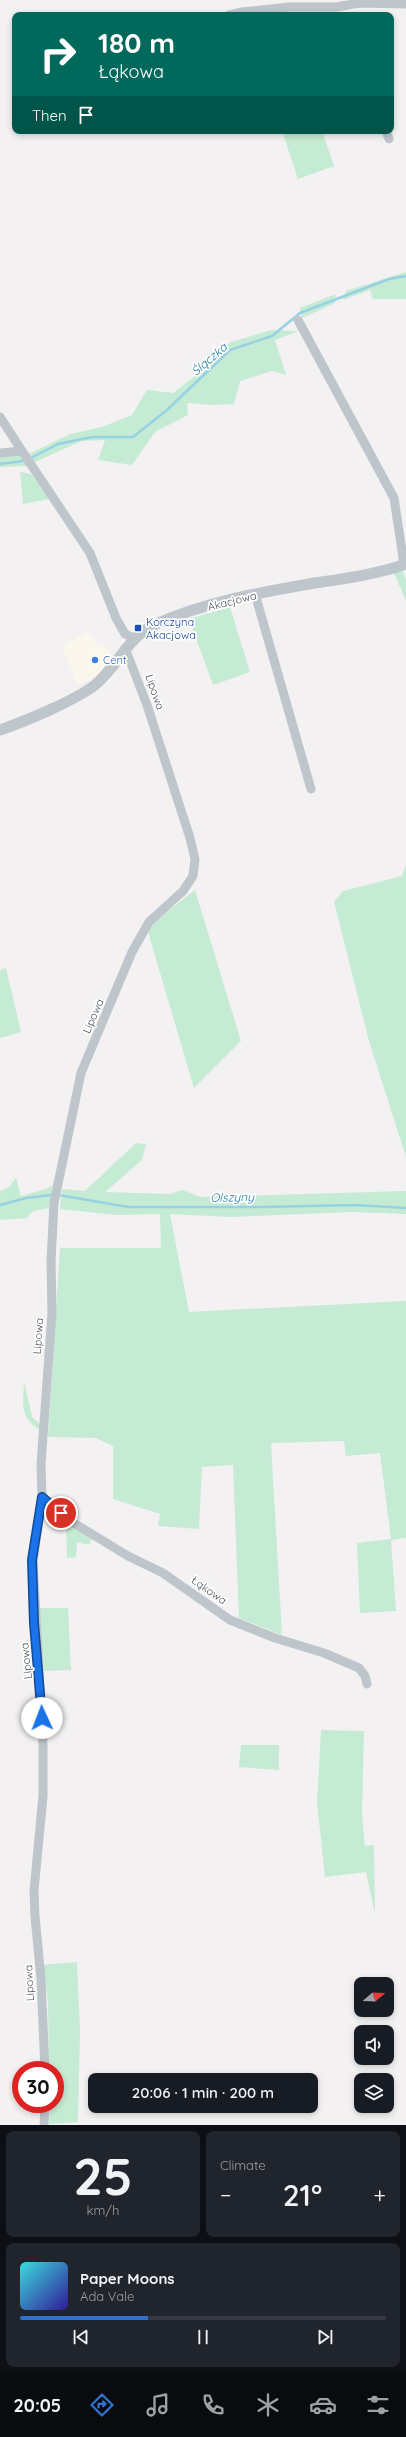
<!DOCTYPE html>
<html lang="en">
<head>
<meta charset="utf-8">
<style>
  :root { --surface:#171b24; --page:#20242c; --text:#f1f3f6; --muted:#9ea1a6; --line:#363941; --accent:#2f71cf }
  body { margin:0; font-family:Quicksand,sans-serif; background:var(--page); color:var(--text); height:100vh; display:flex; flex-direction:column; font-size:15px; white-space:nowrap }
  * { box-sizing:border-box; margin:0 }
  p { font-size:13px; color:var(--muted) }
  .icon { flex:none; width:22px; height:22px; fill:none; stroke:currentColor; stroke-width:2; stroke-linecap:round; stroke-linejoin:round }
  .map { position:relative; height:2125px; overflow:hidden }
  .drawer { display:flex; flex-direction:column; gap:6px; padding:6px; background:#0d0f14; flex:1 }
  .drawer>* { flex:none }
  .banner { position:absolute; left:12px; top:12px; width:382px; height:122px; border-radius:8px; box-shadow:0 2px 6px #0003; background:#00695c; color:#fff; overflow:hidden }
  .needle { width:26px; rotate:71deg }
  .controls { position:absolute; left:354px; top:1977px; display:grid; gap:8px }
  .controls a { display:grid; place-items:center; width:40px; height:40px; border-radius:8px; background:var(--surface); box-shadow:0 2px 6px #0003; font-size:20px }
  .speed { position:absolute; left:12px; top:2061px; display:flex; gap:8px; font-size:20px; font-weight:700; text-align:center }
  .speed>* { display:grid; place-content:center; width:52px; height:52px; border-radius:50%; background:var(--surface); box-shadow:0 2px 6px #0003; line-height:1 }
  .speed .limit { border:6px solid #d22; background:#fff; color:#111 }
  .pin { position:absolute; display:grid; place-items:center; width:34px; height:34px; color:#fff; margin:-17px; border:2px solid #fff; border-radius:50%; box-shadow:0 1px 4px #0007 }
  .me { position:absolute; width:44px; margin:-22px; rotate:358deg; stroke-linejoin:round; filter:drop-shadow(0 0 3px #0008) }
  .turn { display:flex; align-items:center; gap:14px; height:84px; padding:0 20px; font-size:18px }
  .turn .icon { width:52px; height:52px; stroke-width:2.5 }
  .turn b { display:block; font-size:28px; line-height:34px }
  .then { display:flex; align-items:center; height:38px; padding:0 20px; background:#0003; gap:8px; font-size:15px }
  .big { font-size:30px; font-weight:600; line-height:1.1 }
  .drawer .card { flex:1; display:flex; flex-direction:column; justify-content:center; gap:6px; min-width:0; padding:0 14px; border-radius:8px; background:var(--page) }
  .drawer .dial { align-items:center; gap:0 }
  .dial b { font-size:52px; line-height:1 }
  .song { display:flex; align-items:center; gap:12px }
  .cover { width:48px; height:48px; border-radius:6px; background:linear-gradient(135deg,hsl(180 70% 55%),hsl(250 70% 35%)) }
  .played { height:4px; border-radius:2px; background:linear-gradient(90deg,var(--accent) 35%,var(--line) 35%) }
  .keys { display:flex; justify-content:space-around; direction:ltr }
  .heat { display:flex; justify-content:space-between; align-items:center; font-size:22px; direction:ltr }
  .drawer .tiles { flex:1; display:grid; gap:6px; grid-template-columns:1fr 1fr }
  .card:last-child { grid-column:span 2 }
  .trip { position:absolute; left:88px; top:2073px; width:230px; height:40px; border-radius:8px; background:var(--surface); box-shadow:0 2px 6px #0003; font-weight:600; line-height:40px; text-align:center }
  .dock { display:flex; height:64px; justify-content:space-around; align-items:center; background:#090b0e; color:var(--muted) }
  .dock .icon { width:28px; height:28px }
  .dock .on { color:var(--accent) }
  .dock b { font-size:18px; color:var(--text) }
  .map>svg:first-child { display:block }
</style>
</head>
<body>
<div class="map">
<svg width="406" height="2125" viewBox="0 0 406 2125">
  <rect width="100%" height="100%" fill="#f3f1f1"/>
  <path fill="#fbf7ed" d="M 88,632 L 97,645 L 103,644 L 112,655 L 100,675 L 78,685 L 62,646 Z"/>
  <path fill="#c5ebd4" d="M 282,131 L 322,131 L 334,166 L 298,179 Z
    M 406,272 L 406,299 L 373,299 L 370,290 L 343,300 L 346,291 Z
    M 336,294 L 335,303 L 302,318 L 300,308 Z
    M 271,330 L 299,331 L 275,340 L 286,375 L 272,371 L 240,381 L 234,404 L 211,405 L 187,403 L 188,415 L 155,432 L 132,465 L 98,460 L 105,440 L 81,441 L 33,463 L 29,454 L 70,434 L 102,427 L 132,415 L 147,390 L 173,393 L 200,372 L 214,355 L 231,342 Z
    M 16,454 L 21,457 L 28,466 L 0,467 L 0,456 Z
    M 20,472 L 31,474 L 49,499 L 23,504 Z
    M 402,570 L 406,580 L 406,601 L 394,573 Z
    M 230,607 L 250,672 L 213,685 L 189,619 Z
    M 406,865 L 406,1157 L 369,1041 L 334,902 L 343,891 L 402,876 Z
    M 195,890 L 241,1041 L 194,1088 L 148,932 L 155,921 Z
    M 6,968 L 21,1032 L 0,1038 L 0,970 Z
    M 136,1143 L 146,1144 L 142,1160 L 105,1192 L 170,1194 L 182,1190 L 201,1197 L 406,1191 L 406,1214 L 352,1212 L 230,1217 L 170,1214 L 189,1312 L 406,1301 L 406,1538 L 391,1540 L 396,1611 L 360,1613 L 357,1543 L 391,1539 L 380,1453 L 346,1456 L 344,1441 L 271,1443 L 282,1635 L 239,1618 L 233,1465 L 202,1467 L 199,1529 L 158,1526 L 160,1514 L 113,1499 L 113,1446 L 96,1438 L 48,1437 L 60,1248 L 161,1248 L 160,1214 L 116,1215 L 60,1209 L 62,1189 L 85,1191 Z
    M 16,1178 L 21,1196 L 46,1189 L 53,1185 L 49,1208 L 33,1211 L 27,1218 L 0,1220 L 0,1191 L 8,1188 Z
    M 24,1381 L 32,1417 L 41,1425 L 40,1430 C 18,1415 24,1405 24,1381 Z
    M 66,1522 L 92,1539 L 89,1545 L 77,1542 L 76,1557 L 67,1558 Z
    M 37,1608 L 68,1608 L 71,1670 L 44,1671 Z
    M 321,1730 L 364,1731 L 362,1816 L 365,1846 L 374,1845 L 375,1915 L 366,1872 L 325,1877 L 317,1802 Z
    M 241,1745 L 279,1745 L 279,1770 L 239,1767 Z
    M 77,1962 L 80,2030 L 78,2122 L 49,2124 L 50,2104 L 55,2104 L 55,2070 L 49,2070 L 48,2000 L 43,1965 Z"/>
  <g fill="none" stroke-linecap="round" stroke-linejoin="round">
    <path stroke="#97d1e2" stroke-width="2.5" d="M 31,458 L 58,444 L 92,437 L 133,437 L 167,410 L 230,350 L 272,336 L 300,313 L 389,279 L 406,276
      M 0,464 L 23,461
      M 59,1195 L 128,1207 L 263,1207 L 356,1205 L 406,1208
      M 0,1205 L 26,1198 L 51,1195"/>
    <path stroke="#bec5cb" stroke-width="9" d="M 229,15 L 242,12 L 289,7 L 336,7 L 359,3 L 406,4
      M 386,131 L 389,139
      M 298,320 L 394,498 L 404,564
      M 0,417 L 22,451
      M 0,453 L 22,451 L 90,553 L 116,618 L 125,634 L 134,638
      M 255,594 L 311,789
      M 42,1497 L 72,1522 L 128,1556 L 163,1573 L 230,1620 L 275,1638 L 324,1653 L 359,1668 L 365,1676 L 367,1684
      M 45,2070 L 41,1979 L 35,1916 L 34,1891 L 43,1796 L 43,1745 L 33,1561 L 42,1497 L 41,1464 L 52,1313 L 51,1261 L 54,1203 L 81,1073 L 132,952 L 149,922 L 183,891 L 193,876 L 195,859 L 190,838 L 147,705 L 125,648
      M 44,2125 L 45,2104"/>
    <path stroke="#bec5cb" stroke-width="11" d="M 0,730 C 26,721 74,701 95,685 C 118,666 127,638 154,625 C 202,603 257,593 309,584 C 341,579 375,575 406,564"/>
  </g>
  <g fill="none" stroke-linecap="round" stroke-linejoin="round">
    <defs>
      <path id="route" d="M 42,1718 L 34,1623 L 32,1560 L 42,1497 L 61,1513"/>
    </defs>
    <use href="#route" stroke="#114b97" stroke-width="10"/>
    <use href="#route" stroke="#1a73e8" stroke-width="7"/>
  </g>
  <rect fill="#1a4fb4" stroke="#fff" stroke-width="1.5" x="134" y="624" width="8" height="8" rx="2"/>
  <circle fill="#3f7fe0" stroke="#fff" stroke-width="1.5" cx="95" cy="660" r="4"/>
  <g text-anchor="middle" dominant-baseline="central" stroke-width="3.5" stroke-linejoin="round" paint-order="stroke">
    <g font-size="11" fill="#4b535c" stroke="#fff">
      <text transform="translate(232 601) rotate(-14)">Akacjowa</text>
      <text transform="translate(155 692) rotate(71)">Lipowa</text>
      <text transform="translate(93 1016) rotate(-67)">Lipowa</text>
      <text transform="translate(38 1336) rotate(-86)">Lipowa</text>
      <text transform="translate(209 1590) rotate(35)">Łąkowa</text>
      <text transform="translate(26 1661) rotate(-96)">Lipowa</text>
      <text transform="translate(29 1983) rotate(-93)">Lipowa</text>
    </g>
    <g font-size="11" fill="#164399" stroke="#fff" text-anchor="start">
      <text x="146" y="622">Korczyna<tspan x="146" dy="13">Akacjowa</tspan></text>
    </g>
    <g font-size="11" fill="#366cbe" stroke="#fff" text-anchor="start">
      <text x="103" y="660">Cent</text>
    </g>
    <g font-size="12" font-style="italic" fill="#1d7f9c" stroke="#fff">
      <text transform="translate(209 359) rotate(-41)">Ślączka</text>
      <text transform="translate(232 1197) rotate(-1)">Olszyny</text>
    </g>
  </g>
</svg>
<div class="controls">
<a><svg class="needle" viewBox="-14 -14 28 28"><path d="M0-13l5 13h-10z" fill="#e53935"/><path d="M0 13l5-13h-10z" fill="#9ea1a6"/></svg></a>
<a><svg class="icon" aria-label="sound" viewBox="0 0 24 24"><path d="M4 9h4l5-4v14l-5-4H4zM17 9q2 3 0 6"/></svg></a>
<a><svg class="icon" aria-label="layers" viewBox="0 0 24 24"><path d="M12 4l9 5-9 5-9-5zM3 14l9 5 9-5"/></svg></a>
</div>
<div class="speed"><div class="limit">30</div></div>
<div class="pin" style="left:61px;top:1513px;background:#d93025"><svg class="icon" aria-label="arrive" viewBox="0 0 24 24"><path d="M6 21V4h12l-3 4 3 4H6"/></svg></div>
<svg class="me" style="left:42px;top:1718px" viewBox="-20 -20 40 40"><circle r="19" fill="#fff"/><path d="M0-13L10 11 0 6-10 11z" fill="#1a73e8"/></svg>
<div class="trip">20:06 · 1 min · 200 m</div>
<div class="banner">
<div class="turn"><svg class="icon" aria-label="right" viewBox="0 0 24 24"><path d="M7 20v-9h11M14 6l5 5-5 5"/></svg><div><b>180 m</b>Łąkowa</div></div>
<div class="then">Then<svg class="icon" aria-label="arrive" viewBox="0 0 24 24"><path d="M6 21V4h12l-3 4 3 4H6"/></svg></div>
</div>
</div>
<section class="drawer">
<div class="tiles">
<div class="card dial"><b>25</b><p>km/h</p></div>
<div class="card"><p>Climate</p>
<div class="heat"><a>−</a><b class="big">21°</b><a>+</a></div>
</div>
<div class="card">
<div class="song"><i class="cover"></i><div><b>Paper Moons</b><p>Ada Vale</p></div></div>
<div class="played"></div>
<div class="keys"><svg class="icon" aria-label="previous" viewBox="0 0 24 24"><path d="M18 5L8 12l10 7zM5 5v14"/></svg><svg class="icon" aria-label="pause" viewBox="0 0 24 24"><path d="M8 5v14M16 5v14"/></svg><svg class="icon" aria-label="next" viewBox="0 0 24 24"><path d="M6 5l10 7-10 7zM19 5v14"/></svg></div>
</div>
</div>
</section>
<nav class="dock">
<b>20:05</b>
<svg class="icon on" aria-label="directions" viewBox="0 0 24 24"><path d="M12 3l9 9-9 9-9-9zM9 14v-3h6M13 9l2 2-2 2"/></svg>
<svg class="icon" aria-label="music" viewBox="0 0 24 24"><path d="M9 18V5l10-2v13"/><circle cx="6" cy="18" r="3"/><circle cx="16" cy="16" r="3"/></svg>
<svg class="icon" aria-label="phone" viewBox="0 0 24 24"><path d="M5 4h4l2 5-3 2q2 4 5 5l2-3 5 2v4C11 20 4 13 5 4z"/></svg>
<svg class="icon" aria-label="climate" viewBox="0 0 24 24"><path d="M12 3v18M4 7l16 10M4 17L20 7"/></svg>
<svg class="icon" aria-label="car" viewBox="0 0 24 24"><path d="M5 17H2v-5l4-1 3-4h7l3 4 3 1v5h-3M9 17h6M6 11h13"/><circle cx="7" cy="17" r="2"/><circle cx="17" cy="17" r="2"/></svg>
<svg class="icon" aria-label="filters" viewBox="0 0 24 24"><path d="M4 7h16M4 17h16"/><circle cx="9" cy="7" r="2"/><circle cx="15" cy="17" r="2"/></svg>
</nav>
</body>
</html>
